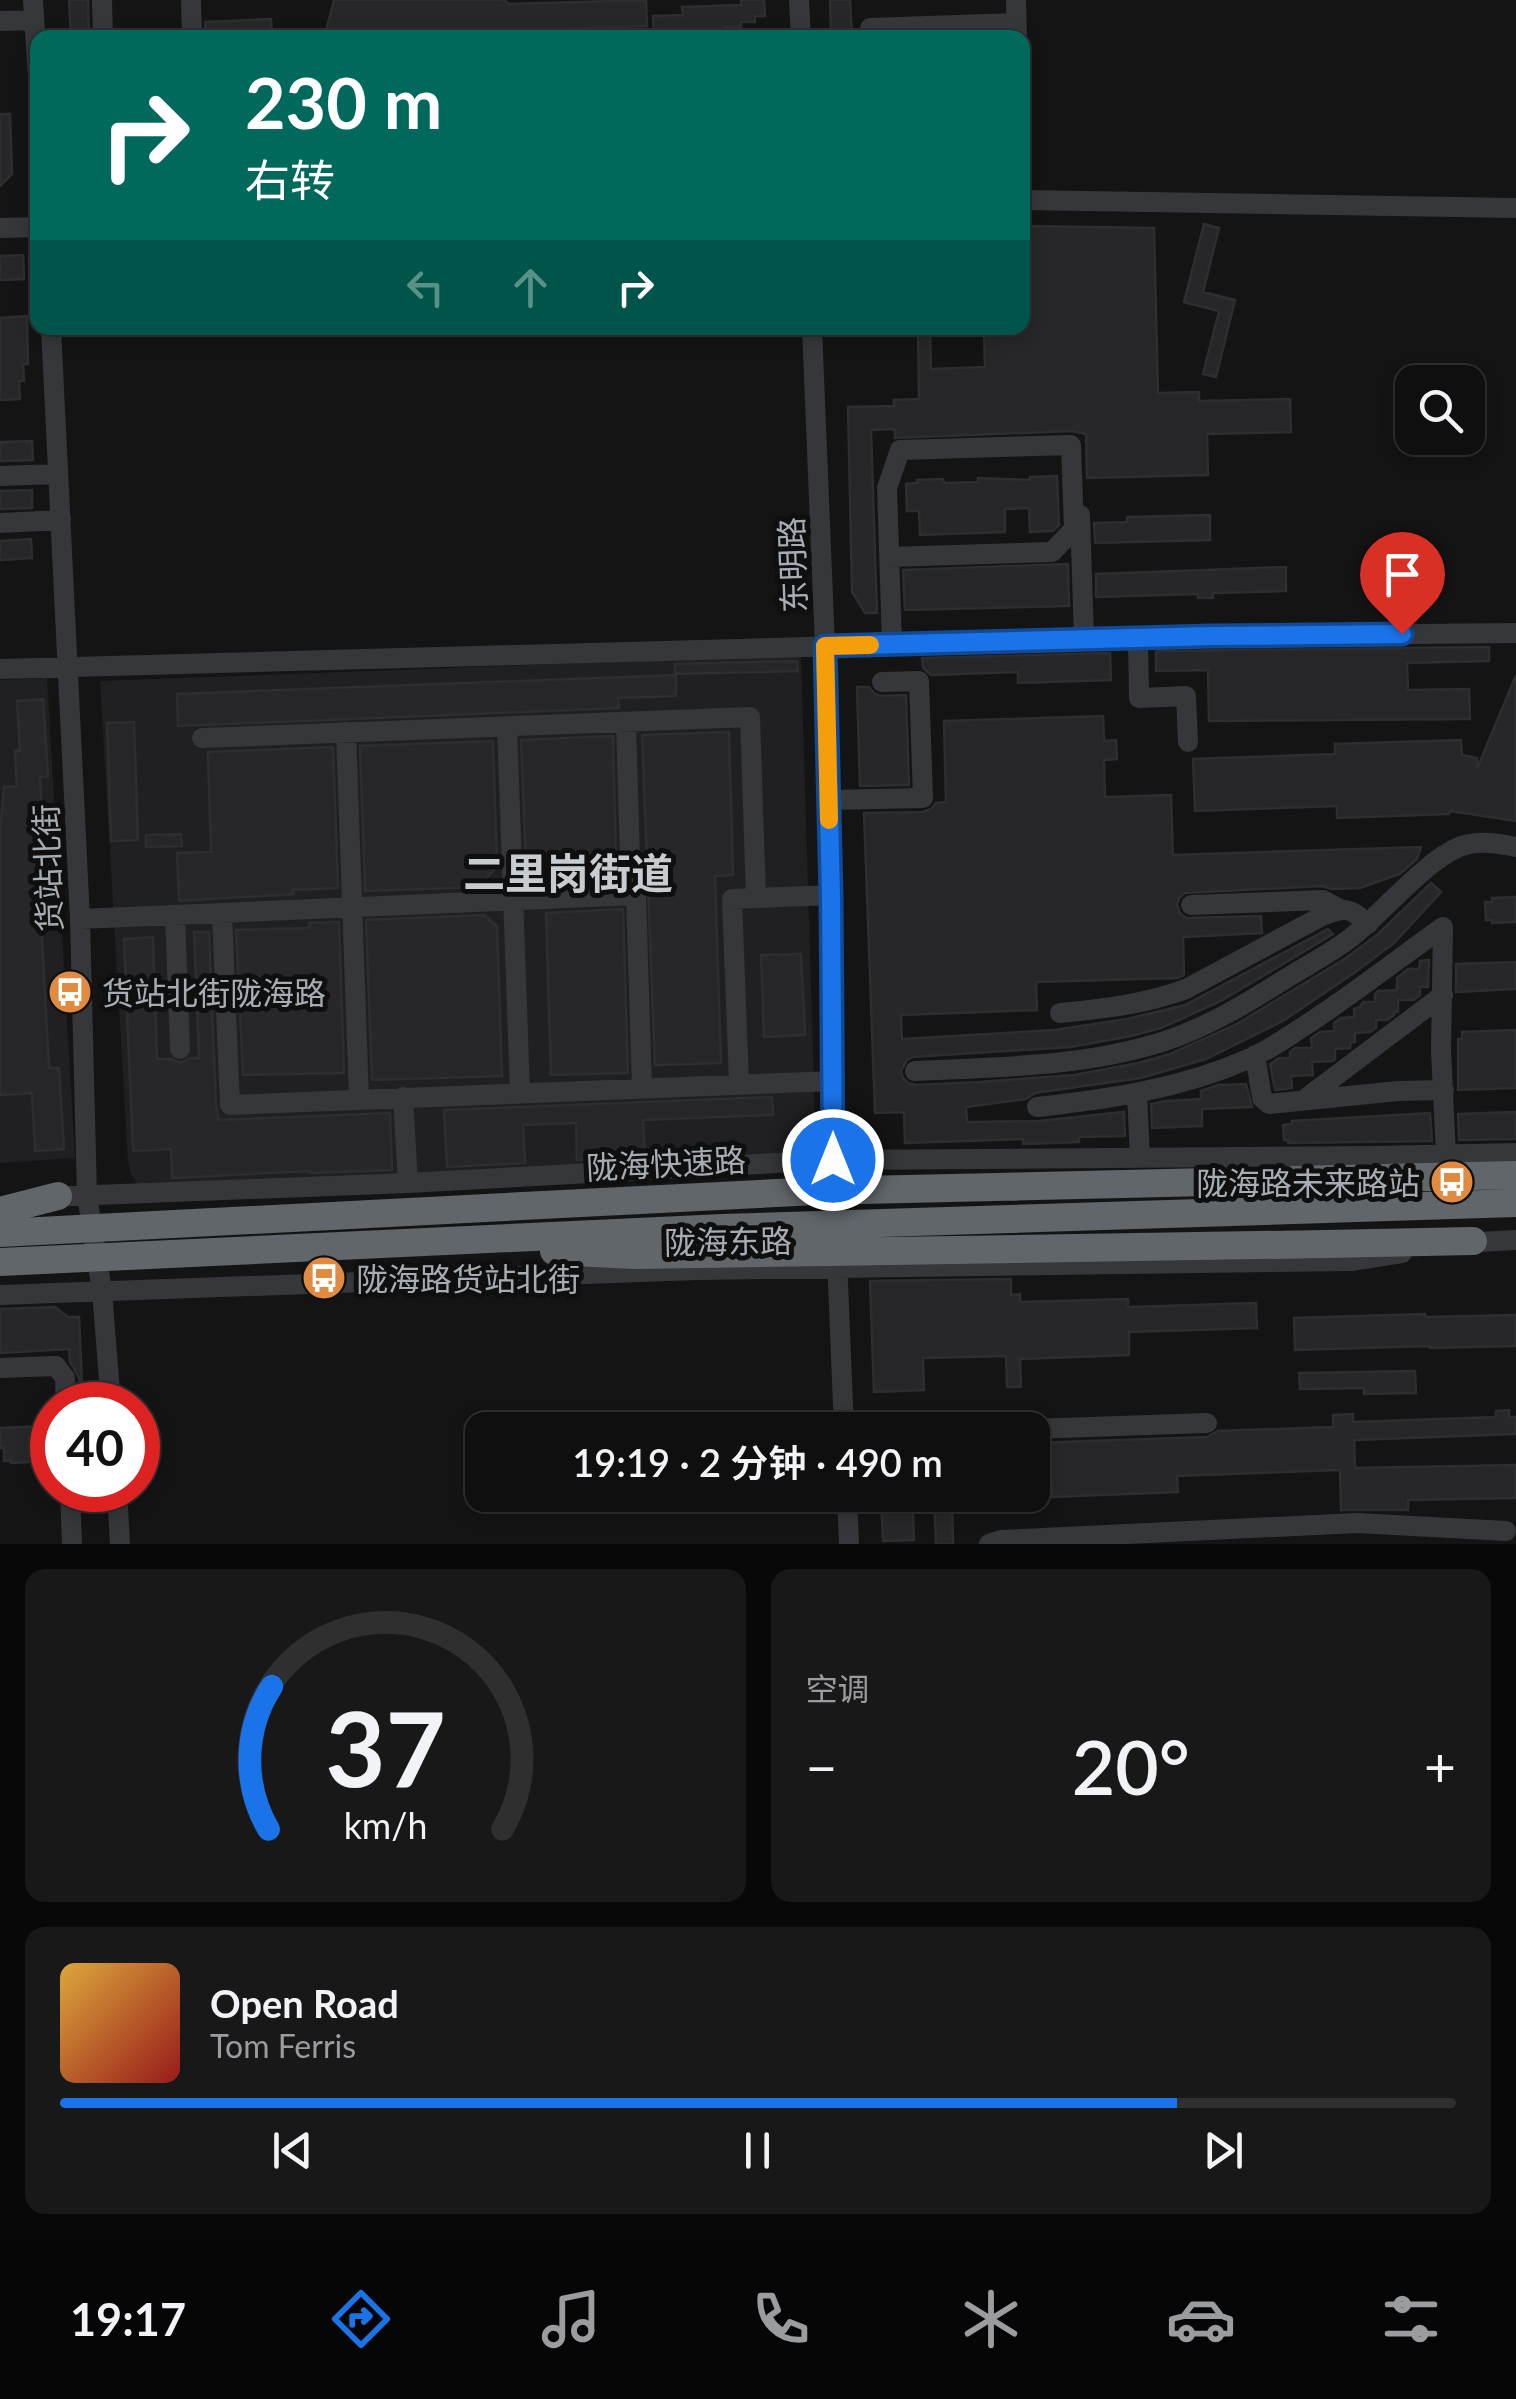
<!DOCTYPE html>
<html lang="zh">
<head>
<meta charset="utf-8">
<style>
  :root { --surface:#0f0f10; --page:#181819; --text:#f1f3f6; --muted:#9b9c9f; --line:#2f2f30; --accent:#1a73e8 }
  body { margin:0; font-family:Lato,"Noto Sans SC",sans-serif; background:var(--page); color:var(--text); height:100vh; display:flex; flex-direction:column; font-size:38px; white-space:nowrap }
  * { box-sizing:border-box; margin:0 }
  p { font-size:32px; color:var(--muted) }
  .icon { flex:none; width:55px; height:55px; fill:none; stroke:currentColor; stroke-width:2; stroke-linecap:round; stroke-linejoin:round }
  .map { position:relative; height:1544px; overflow:hidden }
  .panel { display:flex; flex-direction:column; gap:25px; padding:25px; background:#080809; flex:1 }
  .panel>* { flex:none }
  .top-card { position:absolute; left:30px; top:30px; width:1000px; height:305px; border-radius:20px; box-shadow:0 5px 15px #0003,0 0 0 2px var(--line); background:#00695c; color:#fff; overflow:hidden }
  .buttons { position:absolute; left:1395px; top:365px; display:grid; gap:20px }
  .buttons a { display:grid; place-items:center; width:90px; height:90px; border-radius:20px; background:var(--surface); box-shadow:0 5px 15px #0003,0 0 0 2px var(--line); font-size:50px }
  .speed { position:absolute; left:30px; top:1382px; display:flex; gap:20px; font-size:50px; font-weight:700; text-align:center }
  .speed>* { display:grid; place-content:center; width:130px; height:130px; border-radius:50%; background:var(--surface); box-shadow:0 5px 15px #0003,0 0 0 2px var(--line); line-height:1 }
  .speed .limit { border:15px solid #d22; background:#fff; color:#111 }
  .pin { position:absolute; display:grid; place-items:center; width:85px; height:85px; color:#fff; margin:-102px -42px; border-radius:50% 50% 50% 0; rotate:-45deg; box-shadow:0 0 10px #0007 }
  .pin .icon { rotate:45deg }
  .me { position:absolute; width:110px; margin:-55px; rotate:0deg; stroke-linejoin:round; filter:drop-shadow(0 0 8px #0008) }
  .turn { display:flex; align-items:center; gap:35px; height:210px; padding:0 50px; font-size:45px }
  .turn .icon { width:130px; height:130px; stroke-width:2.5 }
  .turn b { display:block; font-size:70px; line-height:85px }
  .lanes { display:flex; align-items:center; height:95px; padding:0 50px; background:#0003; justify-content:center; gap:50px; direction:ltr }
  .lanes .off { opacity:.35 }
  .big { font-size:75px; font-weight:600; line-height:1.1 }
  .panel .widget { flex:1; display:flex; flex-direction:column; justify-content:center; gap:15px; min-width:0; padding:0 35px; border-radius:20px; background:var(--page) }
  .panel .dial { align-items:center; gap:0 }
  .dial svg { height:260px; overflow:visible; fill:none; stroke:var(--line); stroke-width:7; stroke-linecap:round; text-anchor:middle }
  .dial text { fill:var(--text); stroke:none }
  .song { display:flex; align-items:center; gap:30px }
  .cover { width:120px; height:120px; border-radius:15px; background:linear-gradient(135deg,hsl(40 70% 55%),hsl(0 70% 35%)) }
  .played { height:10px; border-radius:5px; background:linear-gradient(90deg,var(--accent) 80%,var(--line) 80%) }
  .keys { display:flex; justify-content:space-around; direction:ltr }
  .heat { display:flex; justify-content:space-between; align-items:center; font-size:55px; direction:ltr }
  .panel .tiles { flex:1; display:grid; gap:25px; grid-template-columns:1fr 1fr }
  .widget:last-child { grid-column:span 2 }
  .trip { position:absolute; left:465px; top:1412px; width:585px; height:100px; border-radius:20px; background:var(--surface); box-shadow:0 5px 15px #0003,0 0 0 2px var(--line); font-weight:600; line-height:100px; text-align:center }
  .menu { display:flex; height:160px; justify-content:space-around; align-items:center; background:#060606; color:var(--muted) }
  .menu .icon { width:70px; height:70px }
  .menu .current { color:var(--accent) }
  .menu b { font-size:45px; color:var(--text) }
  .map>svg:first-child { display:block }
</style>
</head>
<body>
<div class="map">
<svg width="1516" height="1544" viewBox="0 0 1516 1544">
  <rect width="100%" height="100%" fill="#141415"/>
  <path fill="#202022" d="M 801,655 L 816,1152 L 150,1191 L 138,1185 L 131,1174 L 128,1161 L 100,681 Z
    M 47,678 L 75,1158 L 0,1163 L 0,680 Z"/>
  <path fill="#272729" stroke="#2e2e31" stroke-width="2.5" d="M 69,0 L 88,0 L 89,38 L 71,38 Z
    M 334,0 L 504,0 L 509,4 L 646,0 L 647,26 L 509,31 L 508,38 L 339,38 L 340,35 L 326,31 Z
    M 741,0 L 764,0 L 765,16 L 755,16 L 755,22 L 741,22 L 741,27 L 725,27 L 725,38 L 654,36 L 653,16 L 683,15 L 682,7 L 741,5 Z
    M 830,0 L 850,0 L 852,38 L 831,38 Z
    M 271,19 L 272,38 L 206,38 L 205,22 Z
    M 0,114 L 10,114 L 12,174 L 0,186 Z
    M 1204,224 L 1219,228 L 1203,292 L 1235,300 L 1216,377 L 1203,374 L 1219,311 L 1184,302 Z
    M 1022,226 L 1154,228 L 1158,393 L 1199,392 L 1199,401 L 1290,399 L 1291,432 L 1207,434 L 1208,475 L 1087,478 L 1086,434 L 1071,431 L 895,438 L 895,429 L 871,430 L 877,613 L 865,613 L 852,592 L 848,407 L 894,406 L 894,400 L 919,399 L 918,329 L 930,329 L 931,369 L 985,367 L 984,328 L 1022,328 Z
    M 23,255 L 24,279 L 0,280 L 0,256 Z
    M 27,316 L 28,364 L 23,364 L 24,381 L 19,381 L 20,399 L 0,400 L 0,318 Z
    M 32,441 L 33,460 L 0,461 L 0,442 Z
    M 1057,476 L 1059,525 L 1053,531 L 1030,532 L 1029,508 L 1005,509 L 1005,532 L 920,535 L 919,511 L 907,511 L 906,484 L 917,483 L 917,480 L 943,479 L 944,483 L 978,482 L 978,478 L 1030,480 L 1030,477 Z
    M 32,490 L 32,508 L 0,509 L 0,491 Z
    M 1210,515 L 1210,540 L 1095,543 L 1094,523 L 1127,522 L 1127,517 Z
    M 31,539 L 32,558 L 0,560 L 0,541 Z
    M 1068,564 L 1069,606 L 905,610 L 903,570 Z
    M 1286,567 L 1286,591 L 1213,593 L 1213,598 L 1198,598 L 1198,594 L 1096,597 L 1096,574 Z
    M 1489,647 L 1489,661 L 1407,663 L 1408,690 L 1469,689 L 1470,719 L 1209,721 L 1208,670 L 1156,671 L 1156,651 Z
    M 1110,653 L 1111,680 L 1018,683 L 1018,672 L 931,675 L 923,668 L 922,658 Z
    M 797,661 L 798,671 L 675,674 L 675,664 Z
    M 676,675 L 676,696 L 618,698 L 619,708 L 178,726 L 177,694 Z
    M 1516,675 L 1516,821 L 1450,811 L 1449,814 L 1337,818 L 1337,806 L 1195,811 L 1193,759 L 1335,754 L 1335,744 L 1461,740 L 1462,755 L 1477,758 L 1477,769 Z
    M 857,687 L 869,687 L 875,694 L 881,696 L 906,695 L 909,785 L 860,786 Z
    M 43,699 L 48,776 L 40,777 L 45,885 L 39,885 L 49,1068 L 59,1068 L 64,1149 L 35,1151 L 32,1093 L 0,1095 L 0,834 L 4,787 L 17,786 L 15,751 L 20,751 L 17,701 Z
    M 1103,716 L 1104,741 L 1116,740 L 1117,759 L 1104,760 L 1105,797 L 1171,795 L 1173,855 L 1421,847 L 1417,859 L 1400,874 L 1360,888 L 1331,889 L 1322,886 L 1185,893 L 1179,898 L 1177,905 L 1180,913 L 1186,918 L 1261,916 L 1262,933 L 1183,937 L 1184,975 L 1177,978 L 1036,982 L 1037,1010 L 901,1015 L 902,1039 L 1054,1030 L 1127,1019 L 1185,1005 L 1328,929 L 1333,934 L 1221,1001 L 1161,1028 L 1131,1036 L 1071,1047 L 913,1057 L 907,1060 L 901,1071 L 903,1078 L 908,1083 L 916,1085 L 979,1082 L 1074,1075 L 1138,1063 L 1170,1054 L 1235,1025 L 1346,958 L 1378,934 L 1431,883 L 1441,892 L 1394,943 L 1354,973 L 1283,1021 L 1206,1059 L 1141,1078 L 1035,1093 L 1026,1099 L 966,1107 L 967,1122 L 1039,1121 L 1124,1112 L 1125,1136 L 1079,1137 L 1079,1142 L 1023,1144 L 1023,1139 L 905,1143 L 904,1112 L 875,1113 L 864,813 L 923,812 L 931,809 L 936,803 L 946,802 L 944,721 Z
    M 134,722 L 138,840 L 111,841 L 107,723 Z
    M 729,732 L 733,875 L 715,876 L 721,1063 L 655,1065 L 642,735 Z
    M 613,736 L 616,860 L 620,882 L 543,884 L 526,868 L 521,740 Z
    M 493,741 L 497,867 L 478,887 L 365,891 L 360,746 Z
    M 333,747 L 338,888 L 293,890 L 294,894 L 179,901 L 177,853 L 211,852 L 208,752 Z
    M 181,834 L 182,846 L 146,847 L 146,835 Z
    M 1516,897 L 1516,922 L 1492,923 L 1492,920 L 1486,920 L 1485,902 L 1492,902 L 1492,898 Z
    M 623,909 L 628,1073 L 551,1075 L 546,913 Z
    M 484,915 L 497,926 L 502,1076 L 372,1080 L 366,920 Z
    M 339,922 L 344,1073 L 243,1075 L 236,930 L 309,928 L 309,923 Z
    M 194,932 L 209,932 L 216,1106 L 219,1120 L 390,1113 L 392,1170 L 310,1173 L 310,1171 L 172,1178 L 171,1149 L 133,1151 L 124,939 L 153,937 L 157,1059 L 171,1059 L 181,1063 L 190,1058 L 199,1058 Z
    M 801,954 L 805,1035 L 764,1037 L 761,955 Z
    M 1429,960 L 1428,987 L 1420,987 L 1420,995 L 1414,1000 L 1398,1000 L 1398,1012 L 1394,1012 L 1394,1015 L 1387,1020 L 1376,1020 L 1376,1028 L 1370,1032 L 1355,1033 L 1355,1042 L 1351,1042 L 1350,1048 L 1335,1049 L 1335,1059 L 1332,1061 L 1312,1062 L 1313,1075 L 1291,1076 L 1292,1088 L 1275,1090 L 1270,1064 L 1279,1058 L 1290,1058 L 1290,1052 L 1295,1048 L 1312,1048 L 1311,1038 L 1320,1032 L 1334,1031 L 1334,1023 L 1341,1018 L 1354,1017 L 1354,1009 L 1360,1007 L 1363,1002 L 1375,1002 L 1375,994 L 1378,991 L 1397,990 L 1397,978 L 1408,969 L 1419,969 L 1420,961 Z
    M 1516,962 L 1516,989 L 1456,992 L 1456,964 Z
    M 1516,1030 L 1516,1088 L 1458,1090 L 1458,1039 L 1462,1039 L 1462,1032 Z
    M 1246,1084 L 1252,1107 L 1202,1109 L 1202,1126 L 1152,1128 L 1151,1104 L 1165,1101 L 1201,1099 L 1201,1091 L 1218,1085 Z
    M 772,1097 L 773,1115 L 643,1120 L 645,1156 L 577,1160 L 576,1123 L 523,1125 L 525,1163 L 447,1167 L 444,1110 Z
    M 1516,1112 L 1516,1139 L 1459,1140 L 1458,1114 Z
    M 1430,1113 L 1432,1141 L 1288,1143 L 1288,1140 L 1284,1140 L 1283,1125 L 1292,1124 L 1292,1121 Z
    M 1011,1279 L 1011,1295 L 1020,1294 L 1020,1302 L 1128,1299 L 1128,1307 L 1256,1303 L 1257,1328 L 1129,1332 L 1129,1355 L 1020,1359 L 1021,1387 L 1007,1387 L 1006,1356 L 923,1358 L 924,1390 L 874,1392 L 870,1281 Z
    M 55,1307 L 68,1317 L 79,1317 L 83,1405 L 80,1405 L 79,1378 L 70,1362 L 69,1349 L 0,1353 L 0,1309 Z
    M 1425,1314 L 1425,1317 L 1516,1315 L 1516,1346 L 1430,1348 L 1430,1346 L 1295,1350 L 1294,1318 Z
    M 1415,1371 L 1416,1393 L 1364,1394 L 1364,1388 L 1300,1389 L 1299,1373 Z
    M 1509,1410 L 1509,1417 L 1516,1417 L 1516,1434 L 1354,1440 L 1355,1468 L 1516,1465 L 1516,1498 L 1408,1500 L 1408,1510 L 1341,1510 L 1340,1470 L 1177,1476 L 1178,1492 L 1052,1497 L 1052,1481 L 1032,1482 L 1032,1443 L 1207,1437 L 1218,1431 L 1333,1427 L 1333,1415 L 1353,1414 L 1353,1422 L 1496,1417 L 1496,1411 Z
    M 44,1426 L 45,1429 L 52,1429 L 52,1461 L 11,1463 L 11,1461 L 4,1461 L 4,1448 L 0,1448 L 0,1428 Z
    M 881,1495 L 912,1495 L 914,1540 L 883,1541 Z
    M 934,1495 L 952,1495 L 953,1544 L 936,1544 Z"/>
  <g fill="none" stroke-linecap="round" stroke-linejoin="round">
    <path stroke="#35373a" stroke-width="20" d="M 33,0 L 38,77
      M 102,0 L 103,38
      M 191,0 L 192,38
      M 799,0 L 801,38
      M 1016,0 L 1017,38
      M 0,21 L 34,20
      M 870,28 L 1016,23
      M 1022,200 L 1516,208
      M 0,228 L 38,227
      M 51,328 L 80,919 L 87,1195 L 102,1291 L 111,1405
      M 812,328 L 825,646 L 831,895 L 833,1160 L 844,1430
      M 0,476 L 58,474
      M 1080,515 L 1084,639
      M 0,523 L 61,520
      M 889,557 L 1052,552 L 1074,529 L 1071,445 L 900,450 L 887,488 L 892,644
      M 1138,638 L 1139,698 L 1186,696 L 1188,742
      M 0,669 L 1213,636 L 1516,633
      M 626,722 L 630,860 L 636,895 L 642,1087
      M 507,726 L 520,1092
      M 346,732 L 359,1099
      M 202,738 L 750,717 L 756,898 L 732,899 L 739,1083
      M 828,800 L 923,798 L 919,681 L 882,682
      M 756,898 L 831,895
      M 1191,905 L 1323,900 L 1340,909
      M 222,914 L 230,1105 L 834,1081
      M 175,915 L 180,1049
      M 80,919 L 636,895
      M 1443,927 L 1441,1051 L 1446,1155
      M 1060,1013 C 1104,1009 1145,1004 1186,989 L 1322,916 C 1346,907 1349,907 1368,924
      M 1255,1055 L 1262,1098 L 1269,1104 L 1398,1091 L 1444,1090
      M 915,1071 C 998,1067 1085,1067 1165,1041 C 1210,1026 1247,1003 1287,978 C 1306,966 1327,955 1345,942 C 1380,918 1433,849 1470,844 C 1485,841 1501,844 1516,847
      M 1137,1093 L 1140,1158
      M 403,1097 L 408,1183
      M 1305,1099 L 1443,995
      M 1037,1107 C 1109,1099 1179,1089 1246,1060 C 1272,1049 1295,1032 1318,1017 C 1361,988 1401,957 1443,927
      M 44,1197 L 408,1183 L 833,1160 L 1375,1156 L 1516,1153
      M 1460,1243 L 1516,1240
      M 0,1295 L 698,1270 L 1351,1261 L 1402,1253
      M 0,1368 L 56,1366 L 65,1378 L 66,1405
      M 1001,1430 L 1207,1423
      M 70,1490 L 72,1544
      M 117,1490 L 120,1544
      M 847,1495 L 849,1544
      M 989,1544 L 1001,1540 L 1357,1523 L 1506,1531"/>
    <path stroke="#61666a" stroke-width="28" d="M 0,1211 L 58,1196
      M 1325,1244 L 1473,1241"/>
    <path stroke="#61666a" stroke-width="28" d="M 0,1233 L 816,1191 L 1516,1175
      M 554,1251 L 635,1255 L 1325,1244
      M 0,1262 L 723,1228 L 1516,1203"/>
  </g>
  <g fill="none" stroke-linecap="round" stroke-linejoin="round">
    <defs>
      <path id="route" d="M 833,1160 L 831,896 L 825,646 L 1213,636 L 1402,634"/>
    </defs>
    <use href="#route" stroke="#114b97" stroke-width="25"/>
    <use href="#route" stroke="#1a73e8" stroke-width="18"/>
    <path stroke="#f59e0b" stroke-width="18" d="M 829,820 L 825,646 L 870,645"/>
  </g>
  <defs>
    <symbol id="bus-disc" viewBox="-11 -11 22 22"><circle r="9.5" fill="#e18b40" stroke="#0f0f10"/><path d="M-5-6H5V4H4V6H2V4H-2V6H-4V4H-5ZM-3.5-4V0h7V-4ZM-3.5 1.2v1.5H-2V1.2ZM2 1.2v1.5H3.5V1.2Z" fill="#fff"/></symbol>
  </defs>
  <g fill-rule="evenodd">
    <use href="#bus-disc" x="45" y="967" width="50" height="50"/>
    <use href="#bus-disc" x="1427" y="1157" width="50" height="50"/>
    <use href="#bus-disc" x="299" y="1253" width="50" height="50"/>
  </g>
  <g text-anchor="middle" dominant-baseline="central" stroke-width="10" stroke-linejoin="round" paint-order="stroke">
    <g font-size="32" fill="#a7adb4" stroke="#0f0f10">
      <text transform="translate(792 565) rotate(-92)">东明路</text>
      <text transform="translate(47 868) rotate(-92)">货站北街</text>
      <text transform="translate(666 1163) rotate(-3)">陇海快速路</text>
      <text transform="translate(728 1241) rotate(-1)">陇海东路</text>
    </g>
    <g font-size="32" fill="#a7adb4" stroke="#0f0f10" text-anchor="start">
      <text x="102" y="992">货站北街陇海路</text>
      <text x="1420" y="1182" text-anchor="end">陇海路未来路站</text>
      <text x="356" y="1278">陇海路货站北街</text>
    </g>
    <g font-size="42" font-weight="bold" fill="#c7ccd1" stroke="#0f0f10">
      <text x="568" y="873">二里岗街道</text>
    </g>
  </g>
</svg>
<div class="buttons">
<a><svg class="icon" aria-label="search" viewBox="0 0 24 24"><circle cx="10" cy="10" r="6"/><path d="M15 15l6 6"/></svg></a>
</div>
<div class="speed"><div class="limit">40</div></div>
<div class="pin" style="left:1402px;top:634px;background:#d93025"><svg class="icon" aria-label="arrive" viewBox="0 0 24 24"><path d="M6 21V4h12l-3 4 3 4H6"/></svg></div>
<svg class="me" style="left:833px;top:1160px" viewBox="-20 -20 40 40"><circle r="17" fill="#1a73e8" stroke="#fff" stroke-width="3"/><path d="M0-11L8 9 0 5-8 9z" fill="#fff"/></svg>
<div class="trip">19:19 · 2 分钟 · 490 m</div>
<div class="top-card">
<div class="turn"><svg class="icon" aria-label="right" viewBox="0 0 24 24"><path d="M7 20v-9h11M14 6l5 5-5 5"/></svg><div><b>230 m</b>右转</div></div>
<div class="lanes"><svg class="icon off" aria-label="left" viewBox="0 0 24 24"><path d="M17 20v-9H6M10 6l-5 5 5 5"/></svg><svg class="icon off" aria-label="ahead" viewBox="0 0 24 24"><path d="M12 20V5M6 11l6-6 6 6"/></svg><svg class="icon" aria-label="right" viewBox="0 0 24 24"><path d="M7 20v-9h11M14 6l5 5-5 5"/></svg></div>
</div>
</div>
<section class="panel">
<div class="tiles">
<div class="widget dial"><svg viewBox="0 0 100 80">
<path d="M14 69A42 42 0 1 1 86 69"/>
<path d="M14 69A42 42 0 0 1 15 25" stroke="#1a73e8"/>
<text x="50" y="56" font-size="32" font-weight="700">37</text>
<text x="50" y="72" font-size="11">km/h</text>
</svg></div>
<div class="widget"><p>空调</p>
<div class="heat"><a>−</a><b class="big">20°</b><a>+</a></div>
</div>
<div class="widget">
<div class="song"><i class="cover"></i><div><b>Open Road</b><p>Tom Ferris</p></div></div>
<div class="played"></div>
<div class="keys"><svg class="icon" aria-label="previous" viewBox="0 0 24 24"><path d="M18 5L8 12l10 7zM5 5v14"/></svg><svg class="icon" aria-label="pause" viewBox="0 0 24 24"><path d="M8 5v14M16 5v14"/></svg><svg class="icon" aria-label="next" viewBox="0 0 24 24"><path d="M6 5l10 7-10 7zM19 5v14"/></svg></div>
</div>
</div>
</section>
<nav class="menu">
<b>19:17</b>
<svg class="icon current" aria-label="directions" viewBox="0 0 24 24"><path d="M12 3l9 9-9 9-9-9zM9 14v-3h6M13 9l2 2-2 2"/></svg>
<svg class="icon" aria-label="music" viewBox="0 0 24 24"><path d="M9 18V5l10-2v13"/><circle cx="6" cy="18" r="3"/><circle cx="16" cy="16" r="3"/></svg>
<svg class="icon" aria-label="phone" viewBox="0 0 24 24"><path d="M5 4h4l2 5-3 2q2 4 5 5l2-3 5 2v4C11 20 4 13 5 4z"/></svg>
<svg class="icon" aria-label="climate" viewBox="0 0 24 24"><path d="M12 3v18M4 7l16 10M4 17L20 7"/></svg>
<svg class="icon" aria-label="car" viewBox="0 0 24 24"><path d="M5 17H2v-5l4-1 3-4h7l3 4 3 1v5h-3M9 17h6M6 11h13"/><circle cx="7" cy="17" r="2"/><circle cx="17" cy="17" r="2"/></svg>
<svg class="icon" aria-label="filters" viewBox="0 0 24 24"><path d="M4 7h16M4 17h16"/><circle cx="9" cy="7" r="2"/><circle cx="15" cy="17" r="2"/></svg>
</nav>
</body>
</html>
